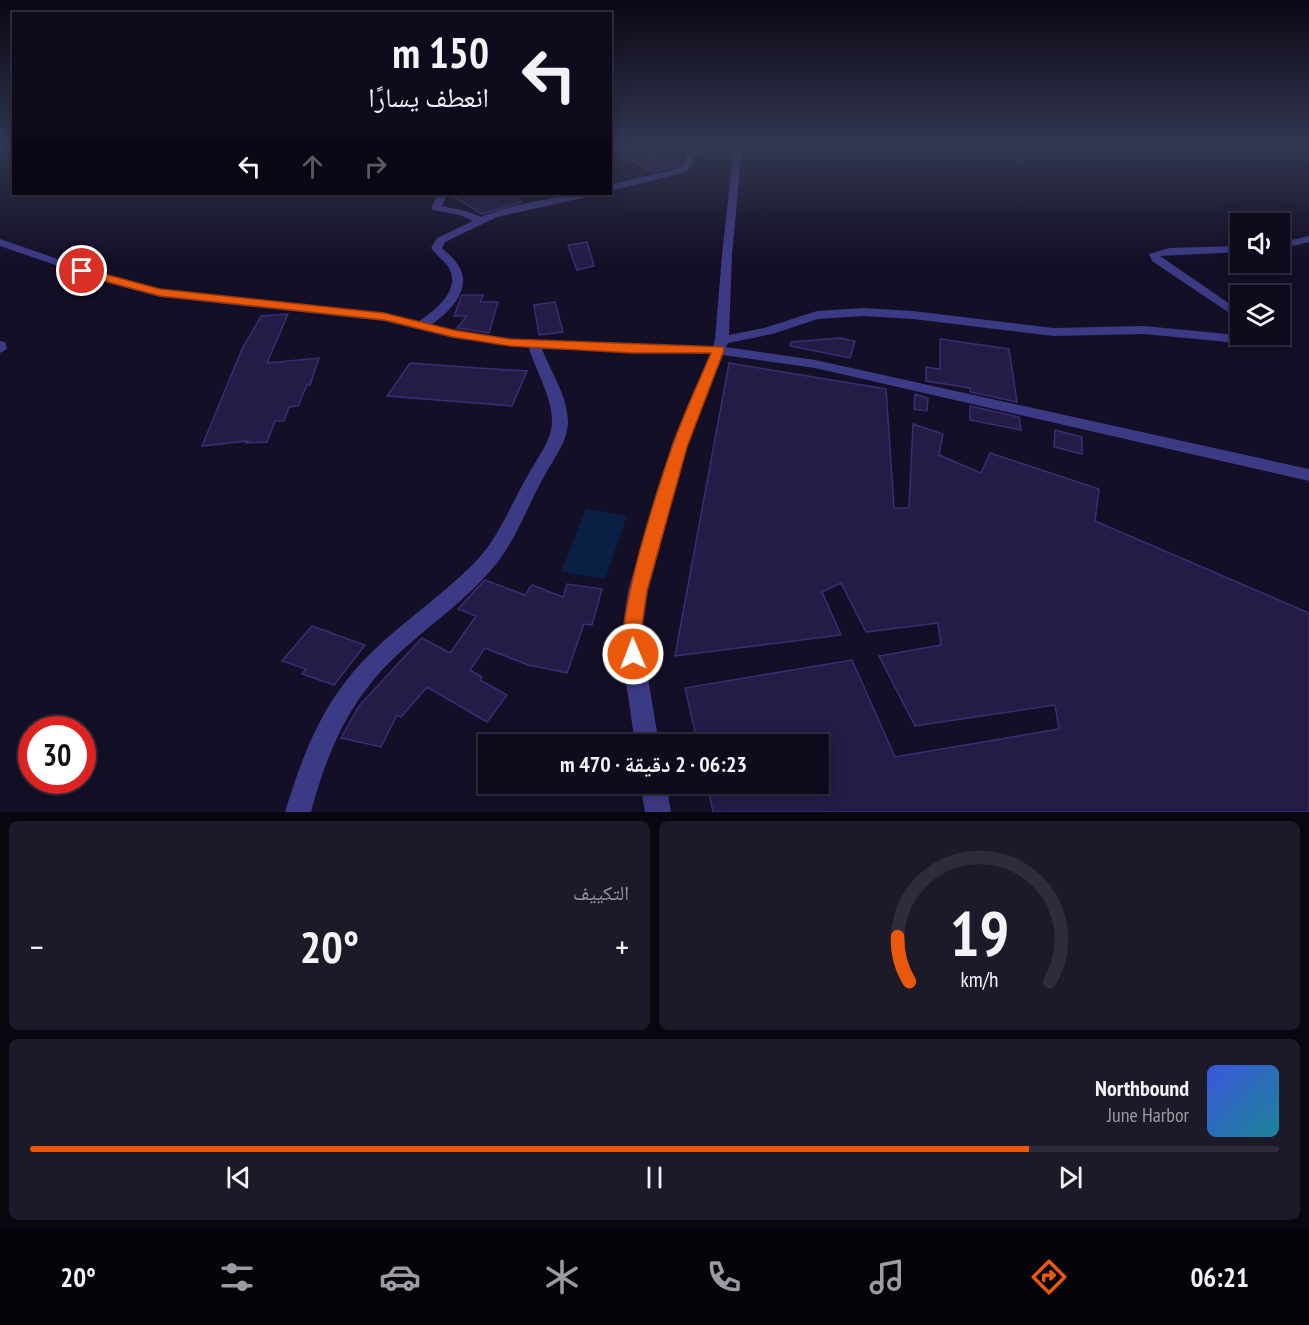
<!DOCTYPE html>
<html lang="ar">
<head>
<meta charset="utf-8">
<style>
  :root { --surface:#0e0b1c; --page:#1c1929; --text:#f1f3f6; --muted:#9b9ba3; --line:#2e2b3b; --accent:#ea580c }
  body { margin:0; font-family:"PT Sans Narrow","Noto Naskh Arabic",sans-serif; background:var(--page); color:var(--text); direction:rtl; height:100vh; display:flex; flex-direction:column; font-size:22px; white-space:nowrap }
  * { box-sizing:border-box; margin:0 }
  p { font-size:20px; color:var(--muted) }
  .icon { flex:none; width:33px; height:33px; fill:none; stroke:currentColor; stroke-width:2; stroke-linecap:round; stroke-linejoin:round }
  .map { position:relative; height:812px; overflow:hidden; direction:ltr }
  .side { display:flex; flex-direction:column; gap:9px; padding:9px; background:#08060f; flex:1 }
  .side>* { flex:none }
  .banner { position:absolute; left:12px; top:12px; width:600px; height:183px; border-radius:0px; box-shadow:0 3px 15px #0003,0 0 0 2px var(--line); direction:rtl; background:#0e0b1c; color:var(--text); overflow:hidden }
  .buttons { position:absolute; left:1230px; top:213px; display:grid; gap:12px }
  .buttons a { display:grid; place-items:center; width:60px; height:60px; border-radius:0px; background:var(--surface); box-shadow:0 3px 15px #0003,0 0 0 2px var(--line); font-size:30px }
  .speed { position:absolute; left:18px; top:716px; display:flex; gap:12px; font-size:30px; font-weight:700; text-align:center }
  .speed>* { display:grid; place-content:center; width:78px; height:78px; border-radius:50%; background:var(--surface); box-shadow:0 3px 15px #0003,0 0 0 2px var(--line); line-height:1 }
  .speed .limit { border:9px solid #d22; background:#fff; color:#111 }
  .pin { position:absolute; display:grid; place-items:center; width:51px; height:51px; color:#fff; margin:-26px; border:3px solid #fff; border-radius:50%; box-shadow:0 2px 6px #0007 }
  .me { position:absolute; width:66px; margin:-33px; rotate:359deg; stroke-linejoin:round; filter:drop-shadow(0 0 4px #0008) }
  .turn { display:flex; align-items:center; gap:21px; height:126px; padding:0 24px; font-size:27px }
  .turn .icon { width:78px; height:78px; stroke-width:2.5 }
  .turn b { display:block; font-size:42px; line-height:51px }
  .lanes { display:flex; align-items:center; height:57px; padding:0 24px; background:#0003; justify-content:center; gap:30px; direction:ltr }
  .lanes .off { opacity:.35 }
  .big { font-size:45px; font-weight:700; line-height:1.1 }
  .side .widget { flex:1; display:flex; flex-direction:column; justify-content:center; gap:9px; min-width:0; padding:0 21px; border-radius:9px; background:var(--page) }
  .side .dial { align-items:center; gap:0 }
  .dial svg { height:156px; overflow:visible; fill:none; stroke:var(--line); stroke-width:7; stroke-linecap:round; text-anchor:middle }
  .dial text { fill:var(--text); stroke:none }
  .song { display:flex; align-items:center; gap:18px }
  .cover { width:72px; height:72px; border-radius:9px; background:linear-gradient(135deg,hsl(230 70% 55%),hsl(190 70% 35%)) }
  .played { height:6px; border-radius:3px; background:linear-gradient(90deg,var(--accent) 80%,var(--line) 80%) }
  .keys { display:flex; justify-content:space-around; direction:ltr }
  .heat { display:flex; justify-content:space-between; align-items:center; font-size:33px; direction:ltr }
  .side .tiles { flex:1; display:grid; gap:9px; grid-template-columns:1fr 1fr }
  .widget:last-child { grid-column:span 2 }
  .trip { position:absolute; left:478px; top:734px; width:351px; height:60px; border-radius:0px; background:var(--surface); box-shadow:0 3px 15px #0003,0 0 0 2px var(--line); font-weight:700; line-height:60px; text-align:center; direction:rtl }
  .tabs { display:flex; height:96px; justify-content:space-around; align-items:center; background:#06040b; color:var(--muted) }
  .tabs .icon { width:42px; height:42px }
  .tabs .active { color:var(--accent) }
  .tabs b { font-size:27px; color:var(--text) }
  .map>svg:first-child { display:block }
</style>
</head>
<body>
<div class="map">
<svg width="1309" height="812" viewBox="0 0 1309 812">
  <rect width="100%" height="100%" fill="#130f26"/>
  <path fill="#0a1f44" d="M 586,509 L 627,516 L 605,579 L 561,572 Z"/>
  <path fill="#241b47" stroke="#3b2d73" stroke-width="1.5" d="M 642,146 L 654,146 L 666,154 L 672,153 L 681,165 L 652,172 L 632,160 L 652,158 Z
    M 449,194 L 513,194 L 522,202 L 482,214 Z
    M 587,242 L 594,266 L 577,270 L 568,245 Z
    M 462,295 L 483,295 L 480,302 L 498,302 L 489,333 L 457,328 L 467,316 L 454,316 Z
    M 555,302 L 563,332 L 539,335 L 534,305 Z
    M 288,314 L 267,363 L 319,358 L 310,385 L 307,385 L 298,406 L 289,407 L 284,421 L 275,421 L 267,442 L 246,443 L 248,441 L 202,446 L 242,349 L 261,316 Z
    M 840,338 L 855,341 L 850,358 L 790,346 L 791,342 Z
    M 940,339 L 1009,349 L 1017,402 L 970,392 L 970,388 L 926,381 L 926,367 L 940,369 Z
    M 410,363 L 478,368 L 527,371 L 512,406 L 387,396 Z
    M 729,363 L 886,389 L 894,508 L 909,508 L 913,424 L 943,434 L 939,455 L 981,473 L 990,453 L 1099,489 L 1095,521 L 1309,613 L 1309,812 L 713,812 L 707,783 L 819,783 L 819,744 L 698,744 L 685,688 L 852,660 L 895,757 L 1059,729 L 1055,705 L 915,726 L 879,656 L 941,645 L 938,623 L 866,632 L 841,583 L 822,592 L 841,635 L 675,656 Z
    M 915,394 L 928,398 L 927,411 L 914,409 Z
    M 970,406 L 1019,417 L 1021,430 L 970,420 Z
    M 1055,430 L 1082,437 L 1082,454 L 1054,447 Z
    M 485,580 L 525,595 L 532,585 L 563,597 L 567,584 L 602,589 L 592,625 L 584,624 L 567,673 L 528,665 L 485,648 L 470,670 L 482,677 L 480,680 L 507,695 L 487,722 L 427,687 L 401,717 L 397,715 L 381,747 L 341,738 L 359,706 L 422,638 L 450,653 L 476,616 L 458,609 Z
    M 312,626 L 365,645 L 334,685 L 302,674 L 306,669 L 282,661 Z"/>
  <g fill="none" stroke-linecap="round" stroke-linejoin="round">
    <path fill="#3d3a85" fill-rule="evenodd" d="M 699,146 L 710,146 L 694,155 L 691,167 L 686,172 L 610,191 L 610,185 L 680,168 L 683,166 L 687,152 Z
      M 734,146 L 742,146 L 732,255 L 729,335 L 764,328 L 817,311 L 863,308 L 913,311 L 1053,328 L 1144,326 L 1227,334 L 1240,331 L 1240,334 L 1251,334 L 1227,342 L 1144,334 L 1053,336 L 913,319 L 863,316 L 818,319 L 772,334 L 728,343 L 726,347 L 815,360 L 1309,469 L 1309,481 L 815,368 L 723,355 L 687,447 L 648,591 L 643,625 L 644,654 L 659,744 L 635,744 L 622,654 L 623,625 L 628,591 L 671,447 L 710,354 L 542,349 C 551,372 567,395 568,421 C 568,441 554,458 545,475 C 528,504 518,536 497,563 C 462,607 412,635 375,678 C 342,717 324,763 311,812 L 285,812 C 299,766 316,719 346,681 C 383,633 436,603 477,560 C 500,535 511,504 528,475 C 537,458 552,441 552,421 C 552,396 536,372 529,348 L 453,338 L 384,321 L 160,297 L 108,283 L 0,246 L 0,239 L 116,279 L 160,289 L 384,313 L 418,322 C 435,311 464,288 447,265 C 442,259 435,254 431,248 L 437,238 L 473,221 L 460,215 L 433,210 L 431,208 L 438,194 L 447,194 L 442,206 L 466,211 L 481,217 C 506,206 564,194 592,194 L 591,196 L 497,217 L 445,242 L 442,248 C 447,253 454,258 458,265 C 474,289 449,312 431,325 C 523,347 619,345 713,346 L 715,340 L 722,255 Z
      M 1309,236 L 1309,242 L 1280,249 L 1280,243 Z
      M 1240,246 L 1240,252 L 1160,256 L 1240,311 L 1240,320 L 1152,261 L 1149,254 L 1169,248 Z
      M 0,341 L 5,342 L 7,349 L 0,353 Z
      M 640,783 L 666,783 L 671,812 L 645,812 Z"/>
  </g>
  <linearGradient id="sky" x2="0" y2="1"><stop stop-color="#0a0815"/><stop offset="0.56" stop-color="#333752"/><stop offset="1" stop-color="#333752" stop-opacity="0"/></linearGradient>
  <rect width="1309" height="260" fill="url(#sky)"/>
  <path fill="#ea580c" stroke="#983908" stroke-width="1.5" d="M 82,268 L 160,289 L 384,313 L 453,330 L 510,339 L 723,347 L 724,350 L 687,447 L 647,591 L 642,625 L 643,654 L 640,660 L 633,663 L 626,660 C 611,628 659,485 672,447 C 683,415 698,384 711,353 L 632,353 L 510,346 L 453,337 L 384,320 L 160,296 L 78,274 L 78,269 Z"/>
</svg>
<div class="buttons">
<a><svg class="icon" aria-label="sound" viewBox="0 0 24 24"><path d="M4 9h4l5-4v14l-5-4H4zM17 9q2 3 0 6"/></svg></a>
<a><svg class="icon" aria-label="layers" viewBox="0 0 24 24"><path d="M12 4l9 5-9 5-9-5zM3 14l9 5 9-5"/></svg></a>
</div>
<div class="speed"><div class="limit">30</div></div>
<div class="pin" style="left:82px;top:271px;background:#d93025"><svg class="icon" aria-label="arrive" viewBox="0 0 24 24"><path d="M6 21V4h12l-3 4 3 4H6"/></svg></div>
<svg class="me" style="left:633px;top:654px" viewBox="-20 -20 40 40"><circle r="17" fill="#ea580c" stroke="#fff" stroke-width="3"/><path d="M0-11L8 9 0 5-8 9z" fill="#fff"/></svg>
<div class="trip">06:23 · 2 دقيقة · 470 m</div>
<div class="banner">
<div class="turn"><svg class="icon" aria-label="left" viewBox="0 0 24 24"><path d="M17 20v-9H6M10 6l-5 5 5 5"/></svg><div><b>150 m</b>انعطف يسارًا</div></div>
<div class="lanes"><svg class="icon" aria-label="left" viewBox="0 0 24 24"><path d="M17 20v-9H6M10 6l-5 5 5 5"/></svg><svg class="icon off" aria-label="ahead" viewBox="0 0 24 24"><path d="M12 20V5M6 11l6-6 6 6"/></svg><svg class="icon off" aria-label="right" viewBox="0 0 24 24"><path d="M7 20v-9h11M14 6l5 5-5 5"/></svg></div>
</div>
</div>
<section class="side">
<div class="tiles">
<div class="widget dial"><svg viewBox="0 0 100 80">
<path d="M14 69A42 42 0 1 1 86 69"/>
<path d="M14 69A42 42 0 0 1 8 46" stroke="#ea580c"/>
<text x="50" y="56" font-size="32" font-weight="700">19</text>
<text x="50" y="72" font-size="11">km/h</text>
</svg></div>
<div class="widget"><p>التكييف</p>
<div class="heat"><a>−</a><b class="big">20°</b><a>+</a></div>
</div>
<div class="widget">
<div class="song"><i class="cover"></i><div><b>Northbound</b><p>June Harbor</p></div></div>
<div class="played"></div>
<div class="keys"><svg class="icon" aria-label="previous" viewBox="0 0 24 24"><path d="M18 5L8 12l10 7zM5 5v14"/></svg><svg class="icon" aria-label="pause" viewBox="0 0 24 24"><path d="M8 5v14M16 5v14"/></svg><svg class="icon" aria-label="next" viewBox="0 0 24 24"><path d="M6 5l10 7-10 7zM19 5v14"/></svg></div>
</div>
</div>
</section>
<nav class="tabs">
<b>06:21</b>
<svg class="icon active" aria-label="directions" viewBox="0 0 24 24"><path d="M12 3l9 9-9 9-9-9zM9 14v-3h6M13 9l2 2-2 2"/></svg>
<svg class="icon" aria-label="music" viewBox="0 0 24 24"><path d="M9 18V5l10-2v13"/><circle cx="6" cy="18" r="3"/><circle cx="16" cy="16" r="3"/></svg>
<svg class="icon" aria-label="phone" viewBox="0 0 24 24"><path d="M5 4h4l2 5-3 2q2 4 5 5l2-3 5 2v4C11 20 4 13 5 4z"/></svg>
<svg class="icon" aria-label="climate" viewBox="0 0 24 24"><path d="M12 3v18M4 7l16 10M4 17L20 7"/></svg>
<svg class="icon" aria-label="car" viewBox="0 0 24 24"><path d="M5 17H2v-5l4-1 3-4h7l3 4 3 1v5h-3M9 17h6M6 11h13"/><circle cx="7" cy="17" r="2"/><circle cx="17" cy="17" r="2"/></svg>
<svg class="icon" aria-label="filters" viewBox="0 0 24 24"><path d="M4 7h16M4 17h16"/><circle cx="9" cy="7" r="2"/><circle cx="15" cy="17" r="2"/></svg>
<b>20°</b>
</nav>
</body>
</html>
